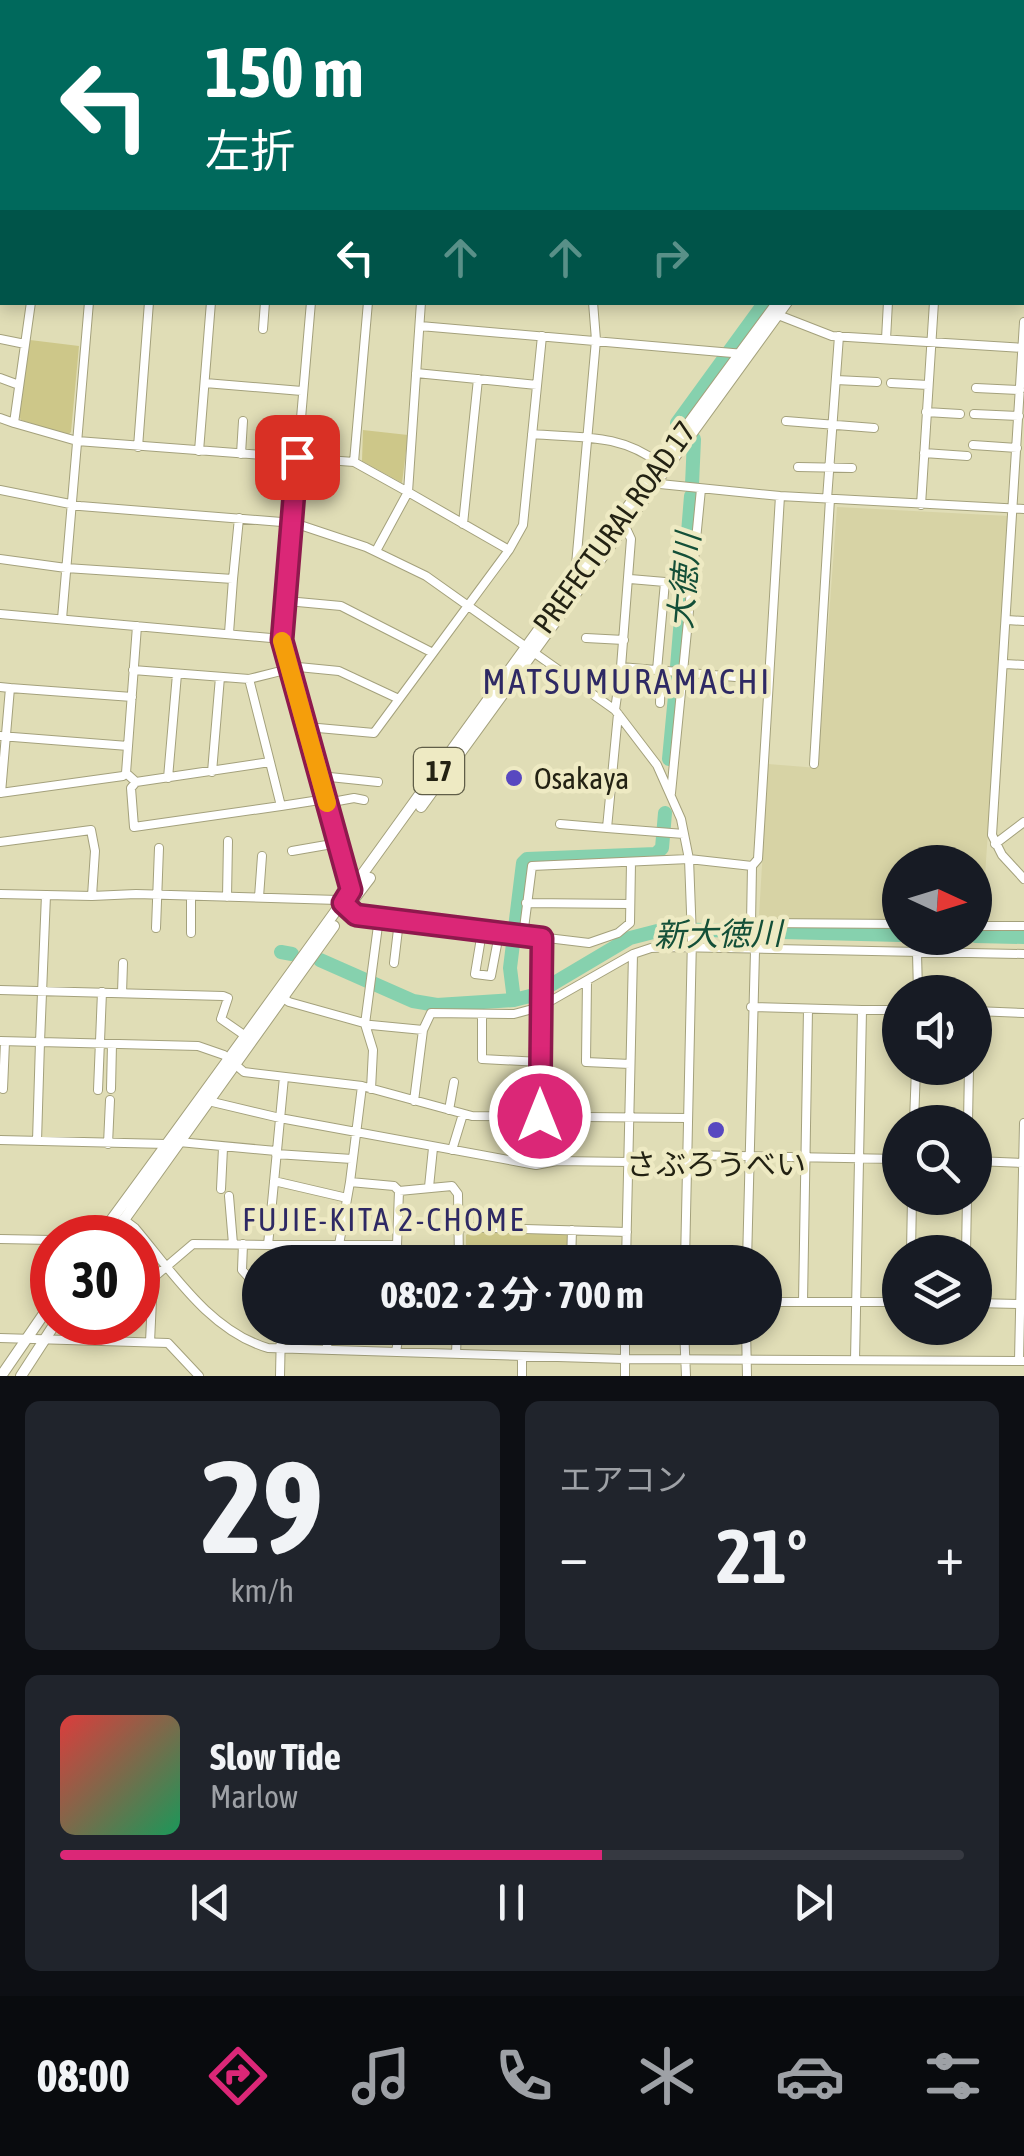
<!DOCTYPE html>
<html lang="ja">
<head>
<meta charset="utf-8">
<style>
  :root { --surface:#171b24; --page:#20242c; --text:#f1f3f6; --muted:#9ea1a6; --line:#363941; --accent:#db2777 }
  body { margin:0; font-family:"Asap Condensed","Noto Sans JP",sans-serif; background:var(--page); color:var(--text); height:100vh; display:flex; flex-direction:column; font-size:38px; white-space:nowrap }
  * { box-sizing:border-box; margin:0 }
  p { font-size:32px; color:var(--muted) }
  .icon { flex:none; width:55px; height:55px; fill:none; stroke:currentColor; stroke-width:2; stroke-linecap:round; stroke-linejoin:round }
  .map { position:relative; height:1376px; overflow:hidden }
  .details { display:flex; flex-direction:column; gap:25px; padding:25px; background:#0d0f14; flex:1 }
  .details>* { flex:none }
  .hud { position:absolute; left:0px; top:0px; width:1025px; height:305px; box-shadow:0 5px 15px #0003; background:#00695c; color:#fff; overflow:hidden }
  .needle { width:65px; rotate:94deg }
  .tools { position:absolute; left:882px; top:845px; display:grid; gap:20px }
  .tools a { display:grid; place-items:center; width:110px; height:110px; border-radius:50%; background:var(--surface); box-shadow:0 5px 15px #0003; font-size:50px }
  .speed { position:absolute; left:30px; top:1215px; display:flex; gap:20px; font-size:50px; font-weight:700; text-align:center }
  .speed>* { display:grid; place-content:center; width:130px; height:130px; border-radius:50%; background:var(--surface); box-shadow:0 5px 15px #0003; line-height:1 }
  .speed .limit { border:15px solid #d22; background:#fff; color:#111 }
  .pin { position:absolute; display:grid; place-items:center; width:85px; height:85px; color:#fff; margin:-42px; border-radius:20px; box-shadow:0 5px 15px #0006 }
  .me { position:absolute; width:110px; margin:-55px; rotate:0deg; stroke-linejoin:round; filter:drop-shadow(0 0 8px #0008) }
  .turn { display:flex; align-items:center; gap:35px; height:210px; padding:0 40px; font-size:45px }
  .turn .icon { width:130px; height:130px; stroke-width:2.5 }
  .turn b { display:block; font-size:70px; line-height:85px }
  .lanes { display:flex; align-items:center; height:95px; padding:0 40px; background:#0003; justify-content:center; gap:50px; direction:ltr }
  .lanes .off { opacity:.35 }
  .big { font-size:75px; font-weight:700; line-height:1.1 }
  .details .widget { flex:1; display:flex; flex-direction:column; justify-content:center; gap:15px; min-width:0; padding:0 35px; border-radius:15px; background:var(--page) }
  .details .dial { align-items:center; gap:0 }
  .dial b { font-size:130px; line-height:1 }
  .song { display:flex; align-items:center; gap:30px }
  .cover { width:120px; height:120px; border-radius:15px; background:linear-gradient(135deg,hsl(0 70% 55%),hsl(150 70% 35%)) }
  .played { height:10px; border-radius:5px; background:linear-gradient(90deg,var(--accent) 60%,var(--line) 60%) }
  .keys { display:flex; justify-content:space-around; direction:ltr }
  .heat { display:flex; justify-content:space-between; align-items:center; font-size:55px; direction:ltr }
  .details .tiles { flex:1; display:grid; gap:25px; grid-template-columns:1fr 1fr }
  .widget:last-child { grid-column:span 2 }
  .trip { position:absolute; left:242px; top:1245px; width:540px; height:100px; border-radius:50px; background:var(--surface); box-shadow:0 5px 15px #0003; font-weight:700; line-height:100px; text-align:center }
  .tab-bar { display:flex; height:160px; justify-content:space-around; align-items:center; background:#090b0e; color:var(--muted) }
  .tab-bar .icon { width:70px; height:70px }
  .tab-bar .selected { color:var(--accent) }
  .tab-bar b { font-size:45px; color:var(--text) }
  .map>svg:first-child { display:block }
</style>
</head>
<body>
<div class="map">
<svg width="1024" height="1376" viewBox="0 0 1024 1376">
  <rect width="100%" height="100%" fill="#e0ddb6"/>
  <path fill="#d7d3a5" d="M 837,507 L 1009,516 L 982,921 L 975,921 L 975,862 L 900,862 L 900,920 L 763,920 L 759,916 L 768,764 L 818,768 Z"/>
  <path fill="#cdc789" d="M 30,340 L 79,346 L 71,432 L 68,435 L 21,420 L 19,416 Z
    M 363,430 L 408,435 L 402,483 L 362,461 Z
    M 471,1232 L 564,1233 L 569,1237 L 568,1262 L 466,1262 L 466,1235 Z"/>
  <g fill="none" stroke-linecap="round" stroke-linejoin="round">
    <path stroke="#86d1ae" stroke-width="2.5" d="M 502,2 L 506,0"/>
    <path stroke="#86d1ae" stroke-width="14" d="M 880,2 L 880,0
      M 679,425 L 677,423 L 765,302
      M 692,485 L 694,439
      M 677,667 L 691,496
      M 669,759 L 677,675
      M 975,936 L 1024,937
      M 281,952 L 292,954
      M 320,960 L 413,1001 L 437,1005 L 514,1000 L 534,995 L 630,938 L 665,929 L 900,935
      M 514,1000 L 510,968 L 523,863 L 527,859 L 656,854 L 662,848 L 665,813"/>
    <defs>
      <path id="minor" d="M 297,0 L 297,2
        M 309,0 L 323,2
        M 8,2 L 9,0
        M 111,2 L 111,0
        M 244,2 L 245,0
        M 338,2 L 338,0
        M 434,2 L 434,0
        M 532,2 L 532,0
        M 628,2 L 629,0
        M 722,2 L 722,0
        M 789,2 L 789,0
        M 0,23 L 2,19
        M 0,103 L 2,104
        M 1022,106 L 1024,107
        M 0,126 L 2,122
        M 0,169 L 2,171
        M 1022,198 L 1024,198
        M 0,237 L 2,239
        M 1022,253 L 1024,253
        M 0,265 L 2,265
        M 1022,299 L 1024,299
        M 311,302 L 282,639 L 352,892
        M 773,313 L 832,336 L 1024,348
        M 1024,322 L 992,835 L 1002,855 L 1024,879
        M 420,326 L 744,354
        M 263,329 L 265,302
        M 0,339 L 25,344
        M 886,339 L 888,302
        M 416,373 L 537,385
        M 0,378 L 19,385
        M 836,380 L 877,382
        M 205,383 L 302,391
        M 891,383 L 928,385
        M 976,388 L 1020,390
        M 926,412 L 960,414
        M 974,414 L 1019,416
        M 0,418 L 14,423 L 31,302
        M 786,421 L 874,428
        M 14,423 L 77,441 L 354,462 L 408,492 L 376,551
        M 532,434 C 580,438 621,433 660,464
        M 973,445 L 1017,448
        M 138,447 L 149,302
        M 199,451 L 211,302
        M 924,453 L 967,456
        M 241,454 L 243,421
        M 354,462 L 368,302
        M 798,467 L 852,468
        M 650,483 L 780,496 L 1024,509
        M 0,490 L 80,506 L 294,523 L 366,547 L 426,576 L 615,710 L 657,765 L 681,819 L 689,859 L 692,938 L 685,1262
        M 827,499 L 839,336
        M 921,505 L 934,302
        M 463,524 L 478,379
        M 509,550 L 523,525 L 542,336
        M 0,559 L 66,568 L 233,579 L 239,518
        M 575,576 L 596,340 L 593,302
        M 630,579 L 665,582 L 657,670
        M 287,601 L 341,606 L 433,653 L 509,550 L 408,492 L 421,302
        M 0,614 L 282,639
        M 62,619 L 89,302
        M 1007,620 L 1024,621
        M 229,633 L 233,579
        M 586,638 L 624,640
        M 1005,664 L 1024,665
        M 288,666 L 339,671 L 399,699
        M 621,667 L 631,539 L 625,526
        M 133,670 L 249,679 L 289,669
        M 249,679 L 270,762
        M 769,680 L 780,496
        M 0,687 L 10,688 L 1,793
        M 10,688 L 132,697
        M 660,703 L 661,671
        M 615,710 L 621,667 L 769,680 L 758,859 L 752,866
        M 618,714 L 607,828 L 684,834
        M 307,727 L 374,733 L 433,653
        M 0,736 L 128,746
        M 814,764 L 830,499
        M 212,772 L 220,677
        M 126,773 L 137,626
        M 320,776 L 378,782
        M 565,777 L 612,782
        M 168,778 L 177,674
        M 136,782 L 131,788 L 134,827 L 281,806
        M 0,793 L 123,776 L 126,773 L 136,782 L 270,762 L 281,806 L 326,799
        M 671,793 L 701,489
        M 327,803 L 354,798 L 364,800
        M 560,824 L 607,828
        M 0,842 L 91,830 L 95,851 L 92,896 L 136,894 L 338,900 L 356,915 L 589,943 L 618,933 L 630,923 L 631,862
        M 995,844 L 1024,822
        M 292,851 L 338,843
        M 0,894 L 46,895 L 40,1042 L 198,1046 L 224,1055 L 244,1072 L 362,1086 L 350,1182 L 394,1186 L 399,1191 L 397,1245 L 402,1262
        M 46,895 L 92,896
        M 227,897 L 228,841
        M 259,897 L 262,856
        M 526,903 L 630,904
        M 975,926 L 1024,926
        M 156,928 L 159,848
        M 482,932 L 475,974 L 491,976 L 499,934
        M 191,933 L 191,896
        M 523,936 L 532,866 L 689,859 L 752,866 L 751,923 L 900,924
        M 541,938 L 540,1007 L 633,954
        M 917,953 L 918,992
        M 394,963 L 399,921
        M 587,981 L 586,1062 L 630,1064
        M 0,990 L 223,996 L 228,998 L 221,1019 L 247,1037
        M 122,993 L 123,963
        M 279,995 L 289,1002 L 371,1025 L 423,1030 L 431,1013 L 514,1014 L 540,1007 L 536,1165 L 557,1161 L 630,1162
        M 751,1007 L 862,1010 L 855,1360
        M 808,1009 L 803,1302 L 900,1302
        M 862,1010 L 900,1010
        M 975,1011 L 1024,1013
        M 482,1015 L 482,1059 L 540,1062
        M 0,1041 L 40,1042 L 37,1141
        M 362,1086 L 472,1116 L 687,1118
        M 3,1089 L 5,1042
        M 111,1089 L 112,1044
        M 371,1089 L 373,1050 L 365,1024 L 379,918
        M 98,1090 L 102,992
        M 204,1100 L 280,1118 L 536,1165
        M 414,1101 L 423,1030
        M 449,1110 L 454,1082
        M 525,1116 L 527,1101 L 522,1085 L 540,1085
        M 914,1122 L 916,1068
        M 968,1122 L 969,1068
        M 0,1140 L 166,1144
        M 179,1142 L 276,1151
        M 108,1144 L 110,1100
        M 452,1150 L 463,1114
        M 276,1154 L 352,1159
        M 687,1155 L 900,1159
        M 975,1161 L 1023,1163
        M 274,1181 L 347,1198
        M 429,1187 L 433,1148
        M 221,1189 L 223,1148
        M 399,1191 L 452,1186 L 458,1194 L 459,1262
        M 229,1196 L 233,1244
        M 123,1219 L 135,1228 C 173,1273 210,1331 268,1348 L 624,1359 L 1024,1361
        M 460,1227 L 627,1232
        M 0,1239 L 52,1240
        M 243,1244 L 242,1270 L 260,1290
        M 268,1245 L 397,1245
        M 911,1252 L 912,1198
        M 966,1252 L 967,1198
        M 402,1261 L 459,1260
        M 284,1262 L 285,1245
        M 336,1262 L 350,1182
        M 571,1262 L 572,1230
        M 626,1262 L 633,954 L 651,948 L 673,947 L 1024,954
        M 747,1262 L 755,951
        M 765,1302 L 803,1302
        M 975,1303 L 1019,1304
        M 625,1328 L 625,1376
        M 684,1328 L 686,1376
        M 746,1328 L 747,1376
        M 0,1338 L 168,1343 L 199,1376
        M 150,1342 L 153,1278 L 193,1244 L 268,1245 L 284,1077
        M 327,1350 L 328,1328
        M 396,1352 L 400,1328
        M 456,1354 L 457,1328
        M 1019,1361 L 1024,1123
        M 280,1376 L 281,1328
        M 522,1376 L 522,1356"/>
      <path id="major" d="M 1008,2 L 1010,0
        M 1022,52 L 1024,52
        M 421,807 L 787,302
        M 347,908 L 370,878
        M 98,1238 C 327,927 548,612 778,302
        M 111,1238 L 334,926
        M 1,1376 L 52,1302
        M 21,1376 L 56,1322"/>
    </defs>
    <use href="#minor" stroke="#a4a17c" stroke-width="10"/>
    <use href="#major" stroke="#a4a17c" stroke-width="12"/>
    <use href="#minor" stroke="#fff" stroke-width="8"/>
    <use href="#major" stroke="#fff" stroke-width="10"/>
  </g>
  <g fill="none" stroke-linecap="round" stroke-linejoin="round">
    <defs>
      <path id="route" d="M 297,457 L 282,640 L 351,890 L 343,903 L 356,915 L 542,938 L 540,1116"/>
    </defs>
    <use href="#route" stroke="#8e194d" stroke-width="25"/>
    <use href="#route" stroke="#db2777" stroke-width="18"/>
    <path stroke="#f59e0b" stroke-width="18" d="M 282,641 L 327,803"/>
  </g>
  <g fill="#5848c0" stroke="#eeeac3" stroke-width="4">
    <circle cx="514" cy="778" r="10"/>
    <circle cx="716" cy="1130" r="10"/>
  </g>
  <g text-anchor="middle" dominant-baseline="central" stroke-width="9" stroke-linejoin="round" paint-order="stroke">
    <rect fill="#eeeac3" stroke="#605e48" stroke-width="2.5" x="414" y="748" width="50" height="46" rx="8"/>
    <g font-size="28" font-weight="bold" fill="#232213">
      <text x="439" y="771">17</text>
    </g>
    <g font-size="30" fill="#232213" stroke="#eeeac3">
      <text transform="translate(614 527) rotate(-54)">PREFECTURAL ROAD 17</text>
    </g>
    <g font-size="30" fill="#232213" stroke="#eeeac3" text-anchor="start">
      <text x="534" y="778">Osakaya</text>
      <text x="716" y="1164" text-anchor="middle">さぶろうべい</text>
    </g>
    <g font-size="32" font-style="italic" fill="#134f38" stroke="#eeeac3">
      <text transform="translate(684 581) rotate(-85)">大徳川</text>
      <text transform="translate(718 934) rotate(-1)">新大徳川</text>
    </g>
    <g font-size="32" letter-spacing="2.5" fill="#2e2964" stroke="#eeeac3">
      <text x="384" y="1219">FUJIE-KITA 2-CHOME</text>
    </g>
    <g font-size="35" letter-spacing="2.5" fill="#2e2964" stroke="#eeeac3">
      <text x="627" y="681">MATSUMURAMACHI</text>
    </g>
  </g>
</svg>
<div class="tools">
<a><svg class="needle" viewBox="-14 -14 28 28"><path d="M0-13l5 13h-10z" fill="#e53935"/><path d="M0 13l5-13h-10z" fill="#9ea1a6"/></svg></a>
<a><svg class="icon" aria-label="sound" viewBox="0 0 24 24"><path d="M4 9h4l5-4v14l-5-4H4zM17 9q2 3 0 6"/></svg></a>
<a><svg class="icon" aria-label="search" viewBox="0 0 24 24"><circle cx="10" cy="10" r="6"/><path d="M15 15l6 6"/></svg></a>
<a><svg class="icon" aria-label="layers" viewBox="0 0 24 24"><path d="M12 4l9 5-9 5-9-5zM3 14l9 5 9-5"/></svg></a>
</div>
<div class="speed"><div class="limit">30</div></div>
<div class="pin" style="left:297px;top:457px;background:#d93025"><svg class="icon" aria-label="arrive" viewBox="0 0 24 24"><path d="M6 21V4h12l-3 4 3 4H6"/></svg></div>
<svg class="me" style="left:540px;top:1116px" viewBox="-20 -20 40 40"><circle r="17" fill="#db2777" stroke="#fff" stroke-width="3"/><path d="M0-11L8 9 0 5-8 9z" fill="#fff"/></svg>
<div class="trip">08:02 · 2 分 · 700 m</div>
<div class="hud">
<div class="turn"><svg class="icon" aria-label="left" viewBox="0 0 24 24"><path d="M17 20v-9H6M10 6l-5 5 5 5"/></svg><div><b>150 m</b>左折</div></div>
<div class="lanes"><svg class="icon" aria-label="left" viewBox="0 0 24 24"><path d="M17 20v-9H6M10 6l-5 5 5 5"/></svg><svg class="icon off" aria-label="ahead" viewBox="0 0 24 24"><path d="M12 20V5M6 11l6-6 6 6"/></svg><svg class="icon off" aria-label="ahead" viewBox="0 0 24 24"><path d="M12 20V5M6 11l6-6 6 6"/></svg><svg class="icon off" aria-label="right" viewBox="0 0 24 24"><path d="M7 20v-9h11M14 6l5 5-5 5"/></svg></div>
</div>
</div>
<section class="details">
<div class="tiles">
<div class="widget dial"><b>29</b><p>km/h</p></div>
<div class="widget"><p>エアコン</p>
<div class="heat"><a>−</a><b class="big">21°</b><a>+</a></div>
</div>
<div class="widget">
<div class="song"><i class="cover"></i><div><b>Slow Tide</b><p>Marlow</p></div></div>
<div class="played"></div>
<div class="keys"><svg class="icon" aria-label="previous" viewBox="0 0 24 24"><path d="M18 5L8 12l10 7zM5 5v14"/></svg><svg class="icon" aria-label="pause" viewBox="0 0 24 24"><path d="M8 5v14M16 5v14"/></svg><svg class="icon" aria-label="next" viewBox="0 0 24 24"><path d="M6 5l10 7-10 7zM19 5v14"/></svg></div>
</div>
</div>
</section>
<nav class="tab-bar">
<b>08:00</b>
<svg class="icon selected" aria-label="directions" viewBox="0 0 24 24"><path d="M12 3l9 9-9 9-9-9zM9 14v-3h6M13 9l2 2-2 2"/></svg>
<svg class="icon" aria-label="music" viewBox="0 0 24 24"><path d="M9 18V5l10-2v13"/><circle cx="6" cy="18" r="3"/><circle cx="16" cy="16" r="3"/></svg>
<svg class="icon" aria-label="phone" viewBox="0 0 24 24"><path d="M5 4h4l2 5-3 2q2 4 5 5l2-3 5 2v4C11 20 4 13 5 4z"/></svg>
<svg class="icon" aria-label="climate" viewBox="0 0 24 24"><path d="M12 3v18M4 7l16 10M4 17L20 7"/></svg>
<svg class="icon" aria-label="car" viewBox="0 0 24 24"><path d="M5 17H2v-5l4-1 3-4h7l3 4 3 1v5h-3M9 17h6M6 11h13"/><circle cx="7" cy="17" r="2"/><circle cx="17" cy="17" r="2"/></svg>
<svg class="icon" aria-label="filters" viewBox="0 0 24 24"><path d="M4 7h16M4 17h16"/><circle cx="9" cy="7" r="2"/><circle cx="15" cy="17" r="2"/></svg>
</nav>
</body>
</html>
